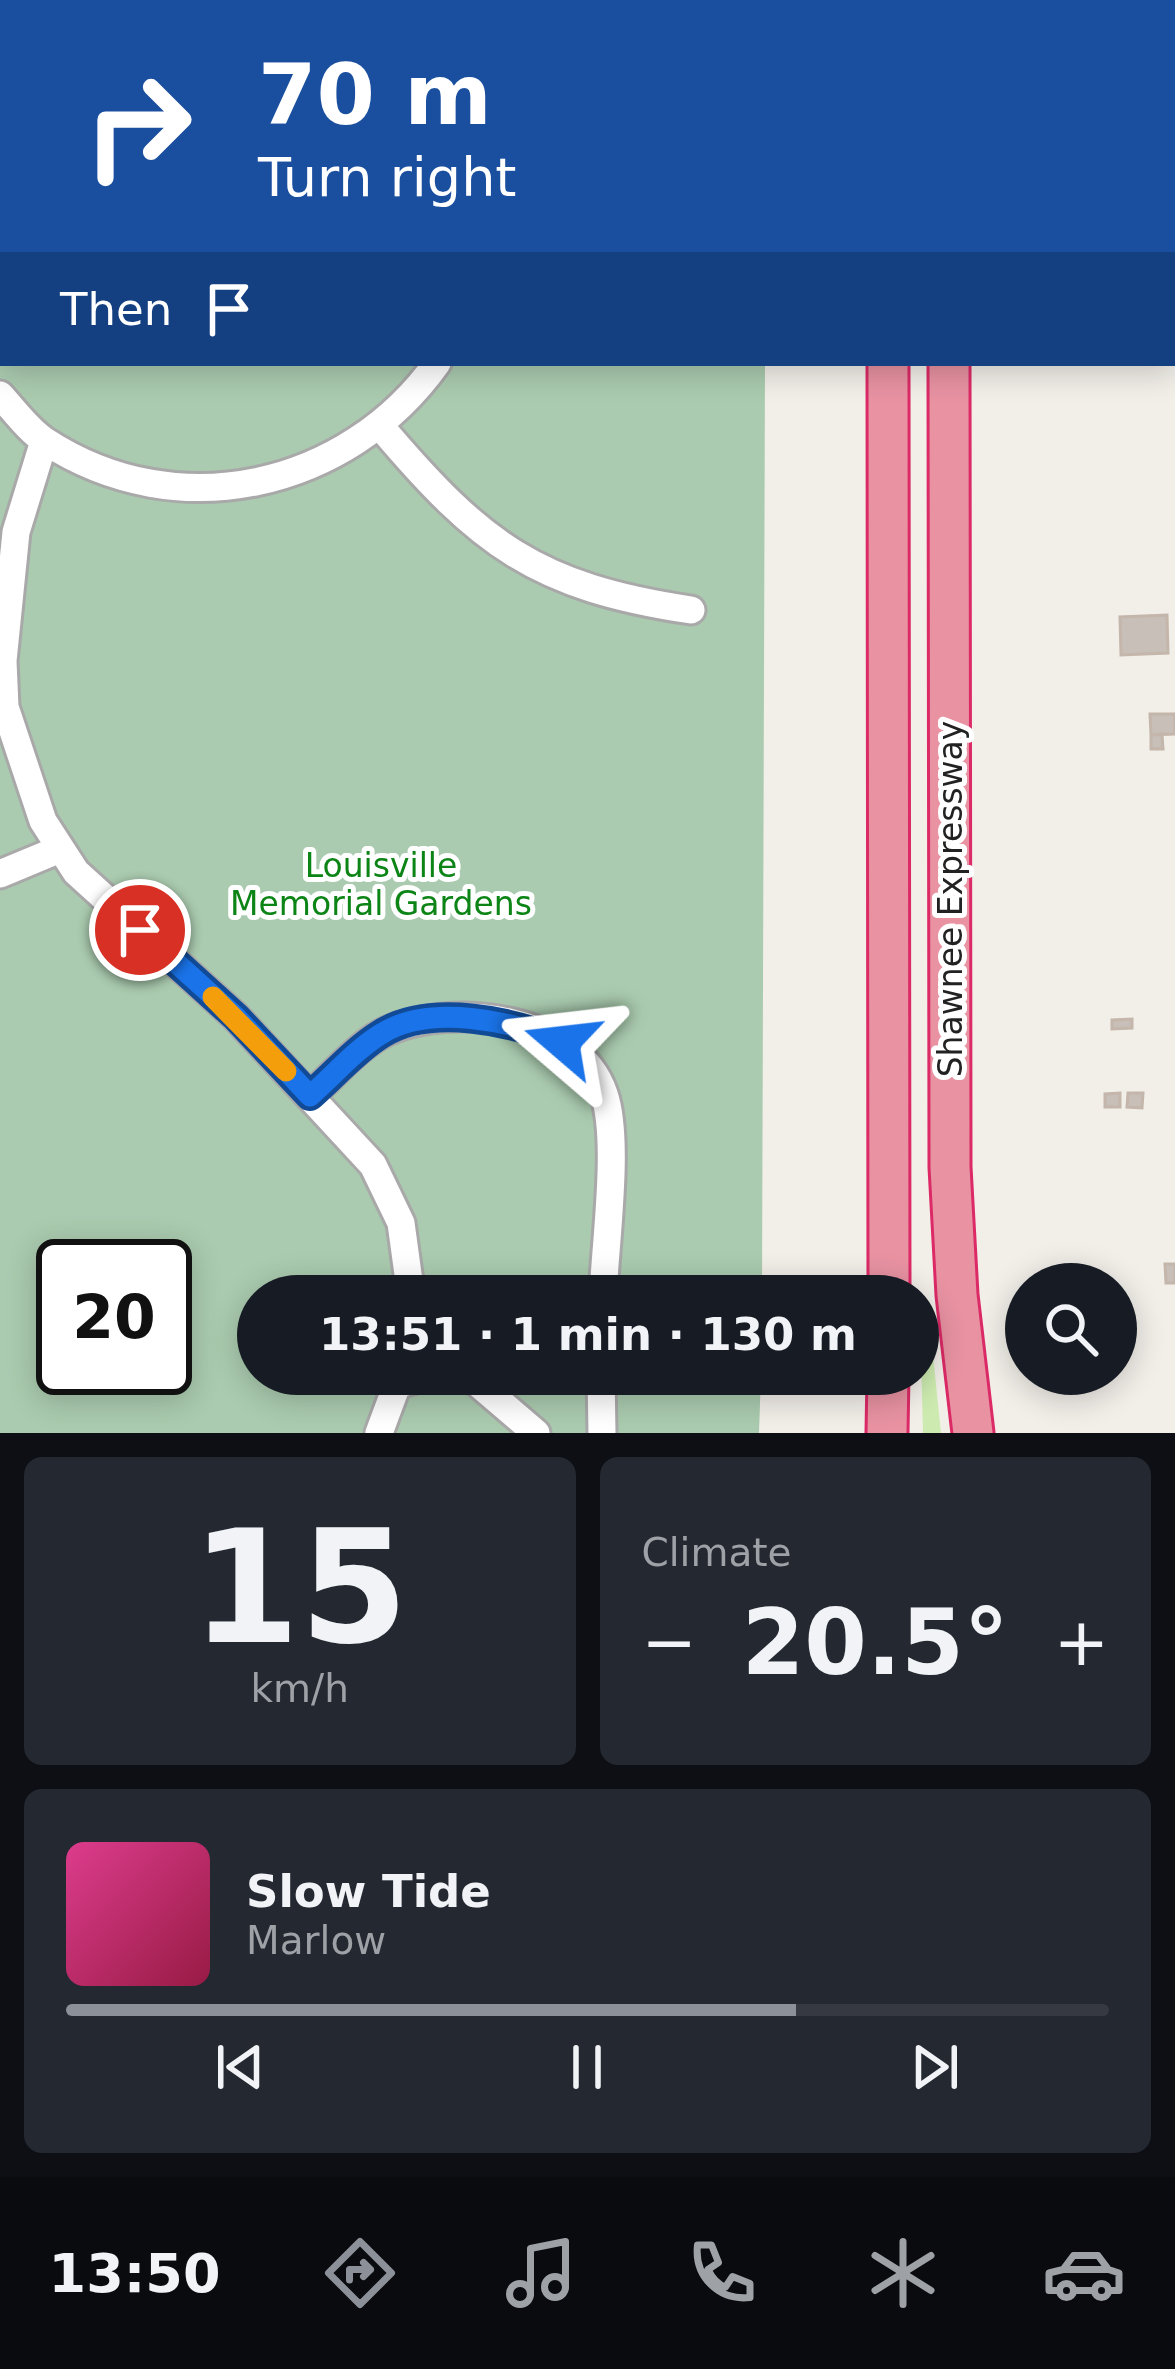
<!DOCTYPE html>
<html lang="en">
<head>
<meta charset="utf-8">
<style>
  :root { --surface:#171b24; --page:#242831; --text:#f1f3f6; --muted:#9ea1a6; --line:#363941; --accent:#8c9099 }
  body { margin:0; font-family:"DejaVu Sans",sans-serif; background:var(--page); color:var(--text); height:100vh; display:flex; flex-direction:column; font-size:45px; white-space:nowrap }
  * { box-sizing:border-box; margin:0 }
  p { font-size:39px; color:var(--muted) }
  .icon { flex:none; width:66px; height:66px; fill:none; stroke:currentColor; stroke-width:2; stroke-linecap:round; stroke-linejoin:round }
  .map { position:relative; height:1433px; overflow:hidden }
  .drawer { display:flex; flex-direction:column; gap:24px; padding:24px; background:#0d0f14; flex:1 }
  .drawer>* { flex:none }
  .top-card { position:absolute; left:0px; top:0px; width:1176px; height:366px; box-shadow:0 6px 30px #0003; background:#1a4fa0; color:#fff; overflow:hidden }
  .fabs { position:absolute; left:1005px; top:1263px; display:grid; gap:24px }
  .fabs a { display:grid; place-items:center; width:132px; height:132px; border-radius:50%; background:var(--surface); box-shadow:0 6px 30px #0003; font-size:60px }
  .speed { position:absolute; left:36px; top:1239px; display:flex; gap:24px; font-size:60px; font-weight:700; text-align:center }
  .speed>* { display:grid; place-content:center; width:156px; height:156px; border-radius:50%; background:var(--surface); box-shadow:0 6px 30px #0003; line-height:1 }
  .speed .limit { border:6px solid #111; border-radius:18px; background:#fff; color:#111 }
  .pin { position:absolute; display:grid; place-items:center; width:102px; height:102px; color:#fff; margin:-51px; border:6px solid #fff; border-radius:50%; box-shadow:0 3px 12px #0007 }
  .me { position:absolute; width:132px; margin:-66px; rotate:287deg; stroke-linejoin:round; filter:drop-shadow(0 0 9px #0008) }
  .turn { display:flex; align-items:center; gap:42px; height:252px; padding:0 60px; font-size:54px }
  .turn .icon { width:156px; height:156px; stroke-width:2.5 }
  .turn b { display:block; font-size:84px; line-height:102px }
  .then { display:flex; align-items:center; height:114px; padding:0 60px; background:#0003; gap:24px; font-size:45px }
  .big { font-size:90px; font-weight:600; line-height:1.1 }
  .drawer .card { flex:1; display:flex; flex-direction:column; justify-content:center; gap:18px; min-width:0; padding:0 42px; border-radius:18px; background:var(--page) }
  .drawer .dial { align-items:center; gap:0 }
  .dial b { font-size:156px; line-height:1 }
  .song { display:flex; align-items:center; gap:36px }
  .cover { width:144px; height:144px; border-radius:18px; background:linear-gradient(135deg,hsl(330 70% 55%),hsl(340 70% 35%)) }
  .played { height:12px; border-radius:6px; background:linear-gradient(90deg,var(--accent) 70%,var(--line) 70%) }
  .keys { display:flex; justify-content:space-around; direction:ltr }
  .heat { display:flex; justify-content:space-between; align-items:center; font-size:66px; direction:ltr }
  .drawer .tiles { flex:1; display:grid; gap:24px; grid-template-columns:1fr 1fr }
  .card:last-child { grid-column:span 2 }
  .trip { position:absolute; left:237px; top:1275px; width:702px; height:120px; border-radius:60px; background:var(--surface); box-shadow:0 6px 30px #0003; font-weight:600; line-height:120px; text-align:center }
  .tab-bar { display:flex; height:192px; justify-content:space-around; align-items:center; background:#090b0e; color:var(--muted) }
  .tab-bar .icon { width:84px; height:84px }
  .tab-bar .selected { color:var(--accent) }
  .tab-bar b { font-size:54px; color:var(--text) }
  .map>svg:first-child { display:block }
</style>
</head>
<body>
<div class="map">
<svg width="1175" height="1433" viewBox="0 0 1175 1433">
  <rect width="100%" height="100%" fill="#f2efe9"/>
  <path fill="#cdebb0" d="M 928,1307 L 941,1433 L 923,1433 L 920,1315 Z"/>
  <path fill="#aacbaf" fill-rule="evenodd" d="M 0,0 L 773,0 L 3,3 L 3,363 L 765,363 L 762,1296 L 258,1296 L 258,1374 L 761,1374 L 759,1433 L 0,1433 ZM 63,1266 L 165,1266 L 165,1368 L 63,1368 Z"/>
  <path fill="#c7bfb8" stroke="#c4b6ab" stroke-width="3" d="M 1167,615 L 1168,653 L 1121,655 L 1120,617 Z
    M 1150,714 L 1175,714 L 1175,734 L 1151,735 Z
    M 1162,734 L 1163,749 L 1151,749 L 1151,735 Z
    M 1132,1019 L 1132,1028 L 1112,1029 L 1112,1020 Z
    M 1120,1093 L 1120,1107 L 1105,1107 L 1105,1094 Z
    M 1128,1093 L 1143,1093 L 1142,1108 L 1127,1107 Z
    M 1165,1264 L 1175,1264 L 1175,1283 L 1166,1283 Z"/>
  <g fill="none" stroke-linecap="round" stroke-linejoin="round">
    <defs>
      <path id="minor" d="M 404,0 L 407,3
        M 0,9 L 3,6
        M 0,395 C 14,410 28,430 45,441 C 178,528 348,488 437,363
        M 381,427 C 480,544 536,587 691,610
        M 44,441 L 16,532 L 3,661 L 5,707 L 43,821 L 76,872 L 236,1017 L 373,1165 L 401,1223 L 411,1296
        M 0,874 L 60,849
        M 310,1096 C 333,1076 359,1044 387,1031 C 453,1002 578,1016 604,1094 C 620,1140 605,1244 603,1296
        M 467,1374 L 536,1433
        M 601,1374 L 602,1433
        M 399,1384 L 434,1374
        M 379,1433 L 401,1374"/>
      <path id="highway" d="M 949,0 L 949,3
        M 890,3 L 890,0
        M 888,363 L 889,1296
        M 949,363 L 950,1167 L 957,1295 L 973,1433
        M 887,1433 L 888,1374"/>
    </defs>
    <use href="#minor" stroke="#a9a9a9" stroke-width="33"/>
    <use href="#highway" stroke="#dc2a67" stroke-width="45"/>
    <use href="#minor" stroke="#fff" stroke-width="27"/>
    <use href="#highway" stroke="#e892a2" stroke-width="39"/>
  </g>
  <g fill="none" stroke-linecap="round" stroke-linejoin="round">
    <defs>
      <path id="route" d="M 140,930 L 236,1017 L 310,1096 C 333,1076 355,1050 381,1034 C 430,1003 512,1021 562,1042"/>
    </defs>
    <use href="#route" stroke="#114b97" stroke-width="30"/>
    <use href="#route" stroke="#1a73e8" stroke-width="21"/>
    <path stroke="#f59e0b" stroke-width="21" d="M 213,997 L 286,1071"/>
  </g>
  <g text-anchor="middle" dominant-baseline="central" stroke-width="10" stroke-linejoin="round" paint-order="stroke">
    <g font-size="33" fill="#0c8416" stroke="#fff">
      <text x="381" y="865">Louisville<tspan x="381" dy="38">Memorial Gardens</tspan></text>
    </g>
    <g font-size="33" fill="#222" stroke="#fff">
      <text transform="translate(950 899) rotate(-90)">Shawnee Expressway</text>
    </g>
  </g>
</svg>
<div class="fabs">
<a><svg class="icon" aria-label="search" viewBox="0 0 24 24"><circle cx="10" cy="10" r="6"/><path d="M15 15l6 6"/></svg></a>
</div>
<div class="speed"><div class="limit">20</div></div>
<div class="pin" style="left:140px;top:930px;background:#d93025"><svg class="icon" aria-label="arrive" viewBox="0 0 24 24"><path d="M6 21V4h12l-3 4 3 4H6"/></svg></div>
<svg class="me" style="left:562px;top:1042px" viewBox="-20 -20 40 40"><path d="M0-17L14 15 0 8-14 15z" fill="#1a73e8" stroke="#fff" stroke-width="4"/></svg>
<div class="trip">13:51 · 1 min · 130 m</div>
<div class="top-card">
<div class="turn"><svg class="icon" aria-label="right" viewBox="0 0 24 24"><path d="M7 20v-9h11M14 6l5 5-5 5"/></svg><div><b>70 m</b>Turn right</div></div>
<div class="then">Then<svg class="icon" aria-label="arrive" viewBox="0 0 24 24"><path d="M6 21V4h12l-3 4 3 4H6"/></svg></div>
</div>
</div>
<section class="drawer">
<div class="tiles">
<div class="card dial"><b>15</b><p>km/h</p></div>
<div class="card"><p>Climate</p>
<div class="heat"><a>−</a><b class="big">20.5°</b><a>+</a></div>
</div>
<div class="card">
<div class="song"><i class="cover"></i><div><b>Slow Tide</b><p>Marlow</p></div></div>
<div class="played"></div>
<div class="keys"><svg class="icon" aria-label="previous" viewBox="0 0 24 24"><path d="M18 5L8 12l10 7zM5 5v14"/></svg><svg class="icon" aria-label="pause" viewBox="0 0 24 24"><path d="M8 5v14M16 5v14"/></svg><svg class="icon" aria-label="next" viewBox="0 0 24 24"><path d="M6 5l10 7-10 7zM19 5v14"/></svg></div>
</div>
</div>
</section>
<nav class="tab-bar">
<b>13:50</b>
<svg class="icon selected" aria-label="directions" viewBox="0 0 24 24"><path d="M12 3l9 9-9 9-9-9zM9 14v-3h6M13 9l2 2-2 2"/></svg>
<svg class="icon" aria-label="music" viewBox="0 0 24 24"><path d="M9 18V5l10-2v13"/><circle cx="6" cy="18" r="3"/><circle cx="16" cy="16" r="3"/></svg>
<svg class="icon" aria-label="phone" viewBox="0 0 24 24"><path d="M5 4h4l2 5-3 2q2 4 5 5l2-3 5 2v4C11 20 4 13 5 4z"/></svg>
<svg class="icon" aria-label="climate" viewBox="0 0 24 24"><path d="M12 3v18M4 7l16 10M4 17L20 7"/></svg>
<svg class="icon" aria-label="car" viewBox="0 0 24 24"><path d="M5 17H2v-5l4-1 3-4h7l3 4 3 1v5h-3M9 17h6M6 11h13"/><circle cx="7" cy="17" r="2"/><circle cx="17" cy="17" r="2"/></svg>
</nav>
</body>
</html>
